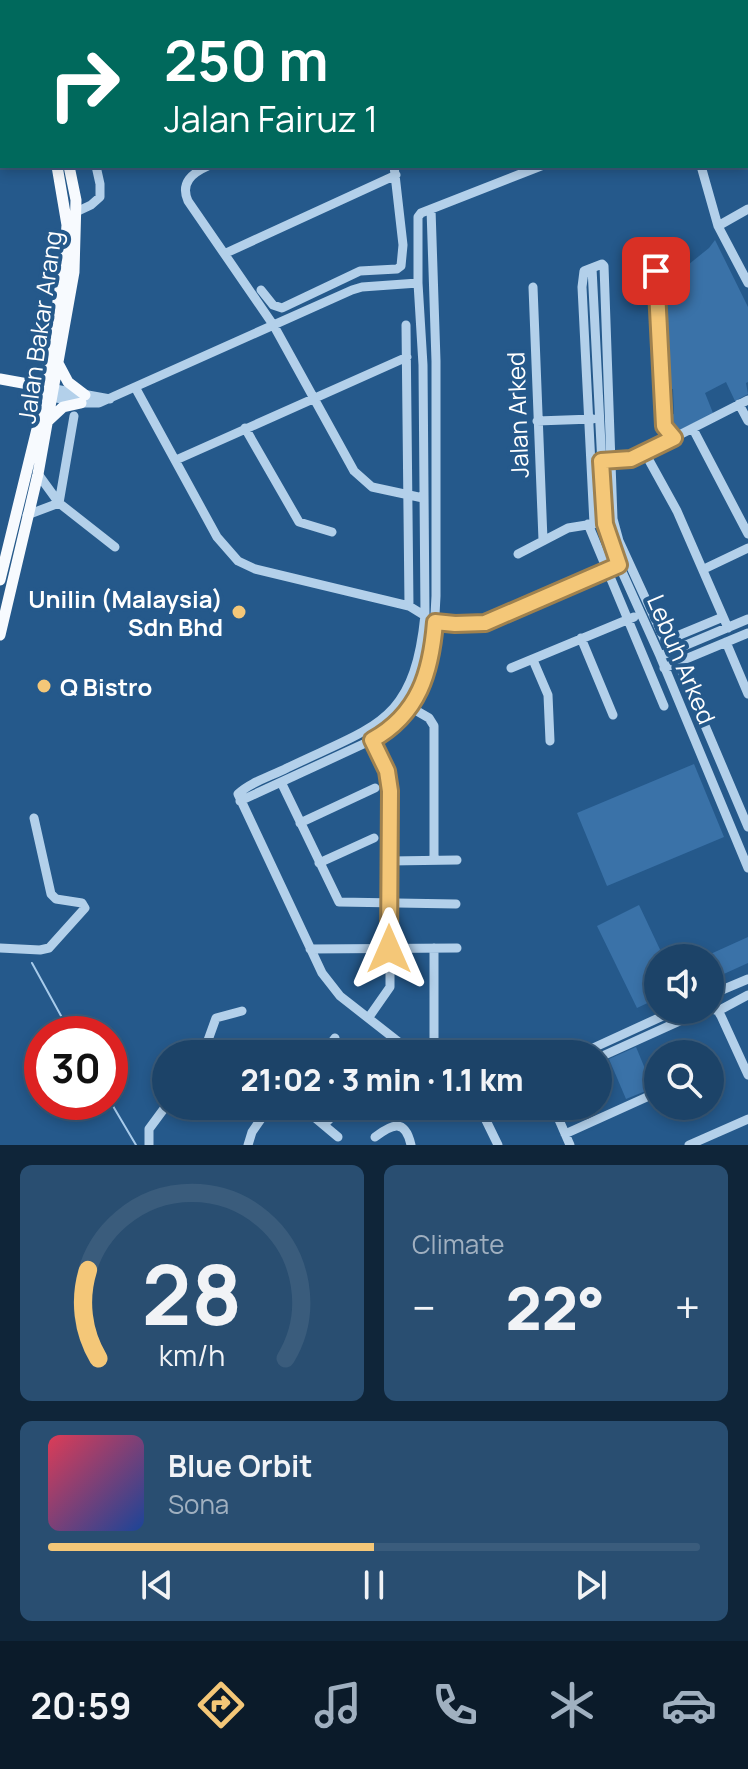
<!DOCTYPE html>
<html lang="en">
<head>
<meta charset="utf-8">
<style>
  :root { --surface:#1c4368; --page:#294e71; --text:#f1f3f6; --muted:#a0b0c0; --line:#3a5c7c; --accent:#f4c778 }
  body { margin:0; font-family:Manrope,sans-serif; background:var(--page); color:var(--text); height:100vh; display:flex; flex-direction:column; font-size:30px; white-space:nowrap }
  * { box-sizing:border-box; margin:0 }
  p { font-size:26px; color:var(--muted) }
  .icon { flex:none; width:44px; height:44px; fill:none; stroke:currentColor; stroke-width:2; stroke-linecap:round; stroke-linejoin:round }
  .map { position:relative; height:1145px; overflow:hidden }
  .side { display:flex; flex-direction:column; gap:20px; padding:20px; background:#0f2539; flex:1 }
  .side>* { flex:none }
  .top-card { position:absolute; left:0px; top:0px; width:748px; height:168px; box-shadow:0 4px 12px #0003,0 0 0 2px var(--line); background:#00695c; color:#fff; overflow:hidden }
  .fabs { position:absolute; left:644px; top:944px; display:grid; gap:16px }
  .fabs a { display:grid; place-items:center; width:80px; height:80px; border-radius:50%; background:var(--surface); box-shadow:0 4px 12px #0003,0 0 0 2px var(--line); font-size:40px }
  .speed { position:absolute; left:24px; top:1016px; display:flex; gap:16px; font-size:40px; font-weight:700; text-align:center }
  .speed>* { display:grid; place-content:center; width:104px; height:104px; border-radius:50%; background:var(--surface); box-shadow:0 4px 12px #0003,0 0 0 2px var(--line); line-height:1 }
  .speed .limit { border:12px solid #d22; background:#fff; color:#111 }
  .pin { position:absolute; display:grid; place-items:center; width:68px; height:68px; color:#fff; margin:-34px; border-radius:16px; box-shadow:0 4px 12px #0006 }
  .me { position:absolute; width:88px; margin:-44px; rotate:0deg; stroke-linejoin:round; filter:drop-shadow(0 0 6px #0008) }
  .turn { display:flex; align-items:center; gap:28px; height:168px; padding:0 32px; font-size:36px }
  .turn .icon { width:104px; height:104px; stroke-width:2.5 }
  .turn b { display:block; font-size:56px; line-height:68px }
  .big { font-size:60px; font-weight:800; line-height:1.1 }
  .side .widget { flex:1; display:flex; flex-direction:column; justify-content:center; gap:12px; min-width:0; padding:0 28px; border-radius:12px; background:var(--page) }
  .side .dial { align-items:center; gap:0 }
  .dial svg { height:208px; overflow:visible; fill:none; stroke:var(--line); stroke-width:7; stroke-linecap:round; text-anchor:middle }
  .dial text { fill:var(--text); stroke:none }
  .song { display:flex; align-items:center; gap:24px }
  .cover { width:96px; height:96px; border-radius:12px; background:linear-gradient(135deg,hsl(350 70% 55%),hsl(220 70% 35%)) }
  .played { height:8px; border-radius:4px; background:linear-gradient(90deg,var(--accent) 50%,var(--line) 50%) }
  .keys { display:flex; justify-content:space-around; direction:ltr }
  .heat { display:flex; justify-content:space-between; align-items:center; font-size:44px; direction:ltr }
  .side .tiles { flex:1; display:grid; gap:20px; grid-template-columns:1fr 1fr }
  .widget:last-child { grid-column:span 2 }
  .trip { position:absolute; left:152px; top:1040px; width:460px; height:80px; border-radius:40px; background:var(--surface); box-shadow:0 4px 12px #0003,0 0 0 2px var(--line); font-weight:800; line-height:80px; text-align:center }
  .menu { display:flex; height:128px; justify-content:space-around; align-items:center; background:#0b1b2a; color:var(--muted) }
  .menu .icon { width:56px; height:56px }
  .menu .selected { color:var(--accent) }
  .menu b { font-size:36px; color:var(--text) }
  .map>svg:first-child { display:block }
</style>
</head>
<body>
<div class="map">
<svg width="748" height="1145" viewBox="0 0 748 1145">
  <rect width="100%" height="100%" fill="#25598b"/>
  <path fill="#3a72a8" d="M 715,240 L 748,307 L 748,382 L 746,383 L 748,394 L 735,401 L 726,382 L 705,393 L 713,413 L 672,434 L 665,415 L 674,414 L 673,389 L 664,388 L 663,350 L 666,349 L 668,281 L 709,248 Z
    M 694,764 L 724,837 L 607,886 L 577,813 Z
    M 639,905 L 664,958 L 658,958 L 658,998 L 637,1008 L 597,926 Z
    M 748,937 L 748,963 L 715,978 L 710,966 L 710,958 L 706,956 Z
    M 636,1047 L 653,1088 L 626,1099 L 609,1059 Z"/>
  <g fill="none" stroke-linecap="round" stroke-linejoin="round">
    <path stroke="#a7cbeb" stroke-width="2" d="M 32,963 L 71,1034
      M 110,1101 L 136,1145"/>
    <path stroke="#b3d0ea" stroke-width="9" d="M 551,0 L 553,2
      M 630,0 L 631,2
      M 36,2 L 39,0
      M 69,2 L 72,0
      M 641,2 L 642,0
      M 0,27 L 2,26
      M 746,86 L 748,85
      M 747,144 L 748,147
      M 208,166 C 192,173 180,183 188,201 L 274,326 L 354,471 L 372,487 L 423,498
      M 701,166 L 718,226 L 748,283
      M 76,212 L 91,205 L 100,197 L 100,184 L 96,166
      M 718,226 L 748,209
      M 655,247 L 664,426 L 674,438
      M 226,253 L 396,175
      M 592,268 L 605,524 L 619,565 L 660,656 L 748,868
      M 533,287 L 543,540
      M 261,290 L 273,305 L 282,308 L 360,271 L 397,269 L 401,266 L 403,245 L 394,166
      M 406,325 L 409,606
      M 135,387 L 217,537 L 238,561 L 255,569 L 409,606 L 435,622 L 455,624 L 485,623 L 619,565
      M 55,389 L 110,399
      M 52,397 L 81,403 L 99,403 L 352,290 L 362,287 L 418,283
      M 739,404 L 748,421
      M 537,421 L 593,419
      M 245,428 L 299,522 L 332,532
      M 693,429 L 748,534
      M 645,453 L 677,511 L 728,628
      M 176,460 L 407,357
      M 605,461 L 638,456 L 748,400
      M 38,474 L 59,503 L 115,547
      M 59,503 L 74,416
      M 27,515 L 59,503
      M 588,524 L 664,706
      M 594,524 L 582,287 L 584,271 L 602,264 L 604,266 L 613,519 L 619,541 L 665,641 L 723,617
      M 518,554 L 568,528 L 593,524
      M 704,569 L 748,548
      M 581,638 L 613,715
      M 726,642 L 748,694
      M 660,656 L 748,619
      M 533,660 L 548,695 L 550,741
      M 678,662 L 748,827
      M 511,668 L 634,617
      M 664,668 L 748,633
      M 410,707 L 429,718 L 434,726 L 434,860
      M 281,782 L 339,902 L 456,904
      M 240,801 L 372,740 L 391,729 L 410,707 L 428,674 L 433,652 L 436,596 L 436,361 L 431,209
      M 300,823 L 375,788
      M 390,861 L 457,860
      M 319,863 L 374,838
      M 0,948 L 40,950 L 49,948 L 85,908 L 82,903 L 56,899 L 51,894 L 34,818
      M 434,948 L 434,1054
      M 310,949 L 457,948
      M 710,995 L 748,979
      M 710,1008 L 718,1011 L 721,1016 L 748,1075
      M 718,1011 L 748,995
      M 369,1017 L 390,987 L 390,791 L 387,771 L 370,736
      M 203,1054 L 216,1018 L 242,1011
      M 323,1054 L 335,1038
      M 414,1054 L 340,996 L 322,973 L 238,794 C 250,782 272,776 287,768 C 376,725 414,724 425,615 L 423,365 L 418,283 L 418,217 L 421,213 L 541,166
      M 580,1054 L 676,1010
      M 598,1058 L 704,1010
      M 710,1069 L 714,1067
      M 301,1106 L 338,1137
      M 479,1106 L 498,1145
      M 553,1106 L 570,1145
      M 324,1125 L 342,1106
      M 565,1134 L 658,1092
      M 375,1137 C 392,1124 405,1118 411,1145
      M 149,1145 L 149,1129 L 166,1106
      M 248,1145 L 252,1132 L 270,1106
      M 689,1145 L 748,1119"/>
    <path stroke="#f7fafe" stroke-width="11" d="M 0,34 L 2,36
      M 0,51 L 2,54
      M 59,365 L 68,382 L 85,395
      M 0,379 L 50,388
      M 49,420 L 63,407 L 81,403
      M 0,580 L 37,429 L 64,265 L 67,225 L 57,166
      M 0,635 L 38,474 L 74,272 L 76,200 L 69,166"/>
  </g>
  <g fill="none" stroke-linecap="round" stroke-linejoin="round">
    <defs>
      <path id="route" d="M 389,949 L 390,791 L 387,771 L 372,740 C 419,714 431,672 435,622 L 455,624 L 485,623 L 619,565 L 605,524 L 601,461 L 631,459 L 674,438 L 664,426 L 656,271"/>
    </defs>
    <use href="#route" stroke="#9f814e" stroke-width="20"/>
    <use href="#route" stroke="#f4c778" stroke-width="14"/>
  </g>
  <g fill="#f4c778" stroke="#25598b" stroke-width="3">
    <circle cx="239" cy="612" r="8"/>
    <circle cx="44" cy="686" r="8"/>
  </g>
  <g text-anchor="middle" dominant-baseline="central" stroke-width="8" stroke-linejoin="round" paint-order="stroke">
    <g font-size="24" fill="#fff" stroke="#25598b">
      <text transform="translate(39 327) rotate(-82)">Jalan Bakar Arang</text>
      <text transform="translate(517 415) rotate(-92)">Jalan Arked</text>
      <text transform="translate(682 659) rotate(67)">Lebuh Arked</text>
    </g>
    <g font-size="24" font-weight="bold" fill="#fff" stroke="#25598b" text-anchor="end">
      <text x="223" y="598">Unilin (Malaysia)<tspan x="223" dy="28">Sdn Bhd</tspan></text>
      <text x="60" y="686" text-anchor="start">Q Bistro</text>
    </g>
  </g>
</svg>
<div class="fabs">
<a><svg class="icon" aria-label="sound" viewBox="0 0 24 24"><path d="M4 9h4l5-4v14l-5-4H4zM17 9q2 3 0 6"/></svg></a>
<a><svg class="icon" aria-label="search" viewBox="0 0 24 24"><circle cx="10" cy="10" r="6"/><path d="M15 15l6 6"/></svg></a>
</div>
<div class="speed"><div class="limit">30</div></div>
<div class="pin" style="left:656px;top:271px;background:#d93025"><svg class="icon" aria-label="arrive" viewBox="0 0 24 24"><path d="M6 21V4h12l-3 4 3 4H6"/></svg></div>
<svg class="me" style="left:389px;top:949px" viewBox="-20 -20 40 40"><path d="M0-17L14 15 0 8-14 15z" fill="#f4c778" stroke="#fff" stroke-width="4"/></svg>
<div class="trip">21:02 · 3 min · 1.1 km</div>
<div class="top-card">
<div class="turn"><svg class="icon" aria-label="right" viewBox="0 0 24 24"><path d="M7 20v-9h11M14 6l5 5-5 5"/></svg><div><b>250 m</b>Jalan Fairuz 1</div></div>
</div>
</div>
<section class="side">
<div class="tiles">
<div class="widget dial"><svg viewBox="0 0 100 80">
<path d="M14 69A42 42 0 1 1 86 69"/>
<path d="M14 69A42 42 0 0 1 10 35" stroke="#f4c778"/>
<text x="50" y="56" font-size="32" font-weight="700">28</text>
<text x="50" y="72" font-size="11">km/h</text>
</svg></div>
<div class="widget"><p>Climate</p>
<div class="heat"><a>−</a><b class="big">22°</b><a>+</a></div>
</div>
<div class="widget">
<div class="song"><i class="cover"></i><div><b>Blue Orbit</b><p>Sona</p></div></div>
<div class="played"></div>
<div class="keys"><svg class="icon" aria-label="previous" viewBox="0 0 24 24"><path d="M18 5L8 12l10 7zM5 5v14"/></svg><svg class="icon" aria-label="pause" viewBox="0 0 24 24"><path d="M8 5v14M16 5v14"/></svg><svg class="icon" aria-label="next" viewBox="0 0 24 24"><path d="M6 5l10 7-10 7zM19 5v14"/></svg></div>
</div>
</div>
</section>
<nav class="menu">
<b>20:59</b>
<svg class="icon selected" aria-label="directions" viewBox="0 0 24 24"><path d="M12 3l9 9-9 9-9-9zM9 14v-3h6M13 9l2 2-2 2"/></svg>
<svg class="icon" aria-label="music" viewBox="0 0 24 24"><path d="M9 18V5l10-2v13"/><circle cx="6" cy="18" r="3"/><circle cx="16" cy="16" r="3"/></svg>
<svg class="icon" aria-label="phone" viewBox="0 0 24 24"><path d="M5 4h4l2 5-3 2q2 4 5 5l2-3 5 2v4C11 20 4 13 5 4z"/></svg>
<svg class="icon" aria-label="climate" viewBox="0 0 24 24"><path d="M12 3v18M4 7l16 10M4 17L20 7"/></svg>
<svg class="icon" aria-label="car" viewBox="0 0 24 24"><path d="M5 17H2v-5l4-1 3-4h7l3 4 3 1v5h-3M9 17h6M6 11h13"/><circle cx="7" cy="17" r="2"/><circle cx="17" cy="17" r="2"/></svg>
</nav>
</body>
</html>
